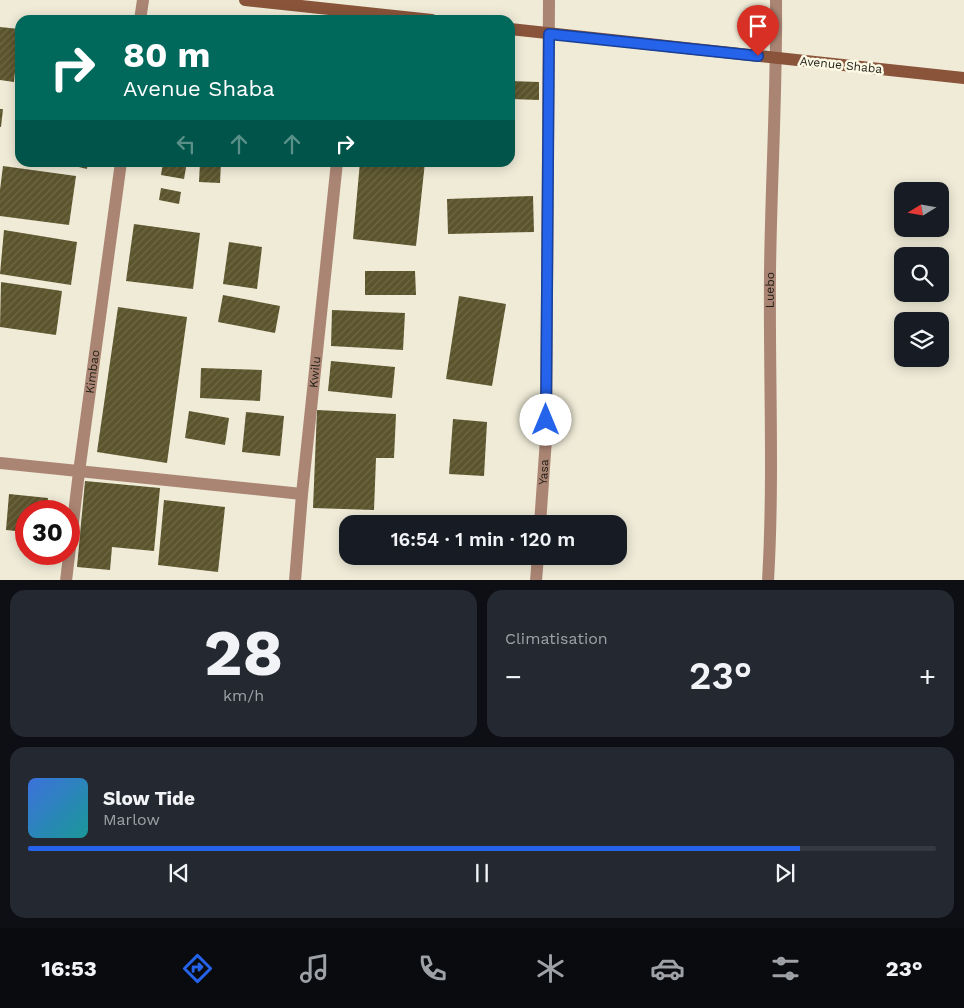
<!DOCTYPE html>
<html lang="fr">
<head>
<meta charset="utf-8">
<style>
  :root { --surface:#171b24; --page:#242831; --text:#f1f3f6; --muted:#9ea1a6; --line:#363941; --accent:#2563eb }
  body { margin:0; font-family:"Work Sans",sans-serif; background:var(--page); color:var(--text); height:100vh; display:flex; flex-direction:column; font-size:19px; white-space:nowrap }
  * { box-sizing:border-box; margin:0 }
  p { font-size:16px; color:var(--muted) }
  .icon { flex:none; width:28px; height:28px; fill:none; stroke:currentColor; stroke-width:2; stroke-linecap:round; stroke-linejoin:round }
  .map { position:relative; height:580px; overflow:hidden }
  .details { display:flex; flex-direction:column; gap:10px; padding:10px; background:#0d0f14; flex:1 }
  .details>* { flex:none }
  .guide { position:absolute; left:15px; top:15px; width:500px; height:152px; border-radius:15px; box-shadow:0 2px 12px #0003; background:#00695c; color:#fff; overflow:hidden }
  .needle { width:32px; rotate:259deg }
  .controls { position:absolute; left:894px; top:182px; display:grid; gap:10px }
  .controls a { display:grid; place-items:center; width:55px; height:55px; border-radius:10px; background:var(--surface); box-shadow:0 2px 12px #0003; font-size:25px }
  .speed { position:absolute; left:15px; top:500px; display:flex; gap:10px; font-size:25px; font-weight:700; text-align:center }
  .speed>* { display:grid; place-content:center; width:65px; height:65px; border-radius:50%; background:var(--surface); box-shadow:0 2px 12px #0003; line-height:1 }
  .speed .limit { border:8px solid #d22; background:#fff; color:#111 }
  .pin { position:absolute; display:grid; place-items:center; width:42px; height:42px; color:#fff; margin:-51px -21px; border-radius:50% 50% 50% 0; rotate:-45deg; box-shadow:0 0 5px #0007 }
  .pin .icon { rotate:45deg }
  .me { position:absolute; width:55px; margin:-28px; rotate:0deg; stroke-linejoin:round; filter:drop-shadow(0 0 4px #0008) }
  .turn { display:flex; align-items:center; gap:18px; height:105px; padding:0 25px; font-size:22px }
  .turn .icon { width:65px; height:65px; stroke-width:2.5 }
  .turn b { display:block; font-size:35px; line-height:42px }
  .lanes { display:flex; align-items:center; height:48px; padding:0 25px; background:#0003; justify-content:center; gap:25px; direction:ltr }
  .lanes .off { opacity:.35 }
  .big { font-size:38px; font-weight:600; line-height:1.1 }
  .details .card { flex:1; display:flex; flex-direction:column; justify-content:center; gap:8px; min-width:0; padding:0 18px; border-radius:15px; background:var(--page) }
  .details .dial { align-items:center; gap:0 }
  .dial b { font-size:65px; line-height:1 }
  .song { display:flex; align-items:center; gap:15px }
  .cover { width:60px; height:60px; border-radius:8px; background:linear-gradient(135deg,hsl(220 70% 55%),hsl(180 70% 35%)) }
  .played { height:5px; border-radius:2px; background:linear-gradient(90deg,var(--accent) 85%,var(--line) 85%) }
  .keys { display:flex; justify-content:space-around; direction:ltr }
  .heat { display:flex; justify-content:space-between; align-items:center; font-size:28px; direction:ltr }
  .details .tiles { flex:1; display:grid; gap:10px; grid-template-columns:1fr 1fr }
  .card:last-child { grid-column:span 2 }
  .trip { position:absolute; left:339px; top:515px; width:288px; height:50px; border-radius:15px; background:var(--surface); box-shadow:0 2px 12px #0003; font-weight:600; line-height:50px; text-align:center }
  .tab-bar { display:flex; height:80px; justify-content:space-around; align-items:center; background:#090b0e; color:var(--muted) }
  .tab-bar .icon { width:35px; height:35px }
  .tab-bar .on { color:var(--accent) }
  .tab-bar b { font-size:22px; color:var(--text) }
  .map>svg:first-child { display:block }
</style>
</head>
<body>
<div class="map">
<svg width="964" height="581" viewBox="0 0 964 581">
  <defs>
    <pattern id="building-hatch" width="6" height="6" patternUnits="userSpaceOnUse" patternTransform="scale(1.25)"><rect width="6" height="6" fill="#5c542c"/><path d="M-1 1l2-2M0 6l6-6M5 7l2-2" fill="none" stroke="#6f6948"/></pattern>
  </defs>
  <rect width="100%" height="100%" fill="#efebd7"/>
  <path fill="url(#building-hatch)" d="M 0,27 L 19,29 L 14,82 L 0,80 Z
    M 510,81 L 539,82 L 539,100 L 510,99 Z
    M 0,109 L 3,109 L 1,127 L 0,127 Z
    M 58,162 L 88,162 L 87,169 Z
    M 163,162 L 187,162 L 184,179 L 161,175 Z
    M 200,162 L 221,162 L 220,183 L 199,182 Z
    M 360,162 L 425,162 L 416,246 L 353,239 Z
    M 3,166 L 76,176 L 69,225 L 0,216 L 0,190 Z
    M 161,188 L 181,192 L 179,204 L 159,200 Z
    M 533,196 L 534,232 L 448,234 L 447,199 Z
    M 134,224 L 200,233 L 193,289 L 126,281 Z
    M 4,230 L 77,242 L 71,285 L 0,274 Z
    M 229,242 L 262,247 L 257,289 L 223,284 Z
    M 365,271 L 415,271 L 416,295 L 365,295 Z
    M 1,282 L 62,291 L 56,335 L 0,327 Z
    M 223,295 L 280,306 L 275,333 L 218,322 Z
    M 459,296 L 506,304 L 492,386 L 446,379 Z
    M 118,307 L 187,317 L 167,463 L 97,452 Z
    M 332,310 L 405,313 L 403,350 L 331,346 Z
    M 331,361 L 395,367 L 392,398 L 328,391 Z
    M 201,368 L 262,370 L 260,401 L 200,398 Z
    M 317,410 L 396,414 L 394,458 L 376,458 L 374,510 L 313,508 Z
    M 189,411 L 229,418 L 225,445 L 185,438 Z
    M 246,412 L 284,416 L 280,456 L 242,452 Z
    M 453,419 L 487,422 L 484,476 L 449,474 Z
    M 85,481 L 160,488 L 154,551 L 112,547 L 110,570 L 77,567 Z
    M 9,494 L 48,498 L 47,511 L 26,511 L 26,532 L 6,530 Z
    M 164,500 L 225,507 L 218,572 L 158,565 Z"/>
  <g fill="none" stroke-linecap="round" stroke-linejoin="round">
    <g stroke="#ab8574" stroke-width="12">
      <path d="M 140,20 L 143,0"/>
      <path d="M 0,463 L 302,494"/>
      <path id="s1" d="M 540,524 L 546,439 L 549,0"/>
      <path id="s2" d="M 66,581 L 79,472 L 121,162"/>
      <path id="s3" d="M 295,581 L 302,494 L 337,162"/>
      <path d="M 536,581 L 538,556"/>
      <path id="s4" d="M 768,581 C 774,478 769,376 770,273 C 771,182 777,91 776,0"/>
    </g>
    <path stroke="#89543a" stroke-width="12" d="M 245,0 L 432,20
      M 510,29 L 964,78"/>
  </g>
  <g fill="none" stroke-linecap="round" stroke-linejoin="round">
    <defs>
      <path id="route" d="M 546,420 L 549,34 L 758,56"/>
    </defs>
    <use href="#route" stroke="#184099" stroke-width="12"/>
    <use href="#route" stroke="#2563eb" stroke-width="9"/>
  </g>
  <g text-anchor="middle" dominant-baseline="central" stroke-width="5" stroke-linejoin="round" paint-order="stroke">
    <g font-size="12" fill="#211f18" stroke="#fcf9e4">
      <text transform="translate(841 65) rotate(6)">Avenue Shaba</text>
      <text stroke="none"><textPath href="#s4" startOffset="291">Luebo</textPath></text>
      <text stroke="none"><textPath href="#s2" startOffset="211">Kimbao</textPath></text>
      <text stroke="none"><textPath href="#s3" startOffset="210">Kwilu</textPath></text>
      <text stroke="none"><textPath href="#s1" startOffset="52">Yasa</textPath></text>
    </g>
  </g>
</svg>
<div class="controls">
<a><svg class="needle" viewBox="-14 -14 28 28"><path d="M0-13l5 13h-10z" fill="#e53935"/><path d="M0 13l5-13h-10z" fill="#9ea1a6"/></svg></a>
<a><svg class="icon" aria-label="search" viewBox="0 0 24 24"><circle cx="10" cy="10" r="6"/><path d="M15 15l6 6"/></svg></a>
<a><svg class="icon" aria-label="layers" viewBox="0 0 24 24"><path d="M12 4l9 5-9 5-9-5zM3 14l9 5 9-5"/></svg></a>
</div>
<div class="speed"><div class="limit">30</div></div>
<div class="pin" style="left:758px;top:56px;background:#d93025"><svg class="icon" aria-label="arrive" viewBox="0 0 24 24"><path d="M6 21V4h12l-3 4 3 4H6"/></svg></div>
<svg class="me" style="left:546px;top:420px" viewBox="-20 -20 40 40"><circle r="19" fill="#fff"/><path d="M0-13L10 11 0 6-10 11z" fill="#2563eb"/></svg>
<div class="trip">16:54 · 1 min · 120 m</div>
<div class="guide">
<div class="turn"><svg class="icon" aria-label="right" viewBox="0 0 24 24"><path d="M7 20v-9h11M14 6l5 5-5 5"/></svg><div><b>80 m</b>Avenue Shaba</div></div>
<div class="lanes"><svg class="icon off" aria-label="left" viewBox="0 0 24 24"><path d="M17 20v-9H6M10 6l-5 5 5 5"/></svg><svg class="icon off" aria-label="ahead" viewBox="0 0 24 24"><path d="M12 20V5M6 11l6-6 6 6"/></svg><svg class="icon off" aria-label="ahead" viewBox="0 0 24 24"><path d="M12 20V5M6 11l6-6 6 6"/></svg><svg class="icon" aria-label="right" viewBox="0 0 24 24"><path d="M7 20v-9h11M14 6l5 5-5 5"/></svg></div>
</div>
</div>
<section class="details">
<div class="tiles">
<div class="card dial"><b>28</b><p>km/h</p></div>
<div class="card"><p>Climatisation</p>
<div class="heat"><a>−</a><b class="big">23°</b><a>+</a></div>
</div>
<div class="card">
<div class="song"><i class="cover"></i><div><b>Slow Tide</b><p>Marlow</p></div></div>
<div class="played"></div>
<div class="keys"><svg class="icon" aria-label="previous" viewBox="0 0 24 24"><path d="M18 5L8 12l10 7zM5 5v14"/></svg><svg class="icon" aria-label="pause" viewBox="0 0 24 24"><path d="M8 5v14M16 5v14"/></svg><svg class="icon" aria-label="next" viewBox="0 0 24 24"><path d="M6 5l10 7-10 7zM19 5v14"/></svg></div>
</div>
</div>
</section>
<nav class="tab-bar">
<b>16:53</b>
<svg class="icon on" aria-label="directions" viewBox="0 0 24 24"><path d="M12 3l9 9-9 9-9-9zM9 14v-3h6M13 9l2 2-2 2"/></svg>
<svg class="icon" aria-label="music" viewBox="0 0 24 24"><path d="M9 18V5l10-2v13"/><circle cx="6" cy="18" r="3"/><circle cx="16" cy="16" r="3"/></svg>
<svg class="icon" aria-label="phone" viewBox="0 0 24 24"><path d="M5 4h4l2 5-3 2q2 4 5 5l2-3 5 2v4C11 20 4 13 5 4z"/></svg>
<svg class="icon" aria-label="climate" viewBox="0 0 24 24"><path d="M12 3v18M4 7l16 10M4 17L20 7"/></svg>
<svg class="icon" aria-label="car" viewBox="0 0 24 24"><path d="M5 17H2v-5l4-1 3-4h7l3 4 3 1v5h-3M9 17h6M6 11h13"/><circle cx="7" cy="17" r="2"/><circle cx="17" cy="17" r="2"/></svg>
<svg class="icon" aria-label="filters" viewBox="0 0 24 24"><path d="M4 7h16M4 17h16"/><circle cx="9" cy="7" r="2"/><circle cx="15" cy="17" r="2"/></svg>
<b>23°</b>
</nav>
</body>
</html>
